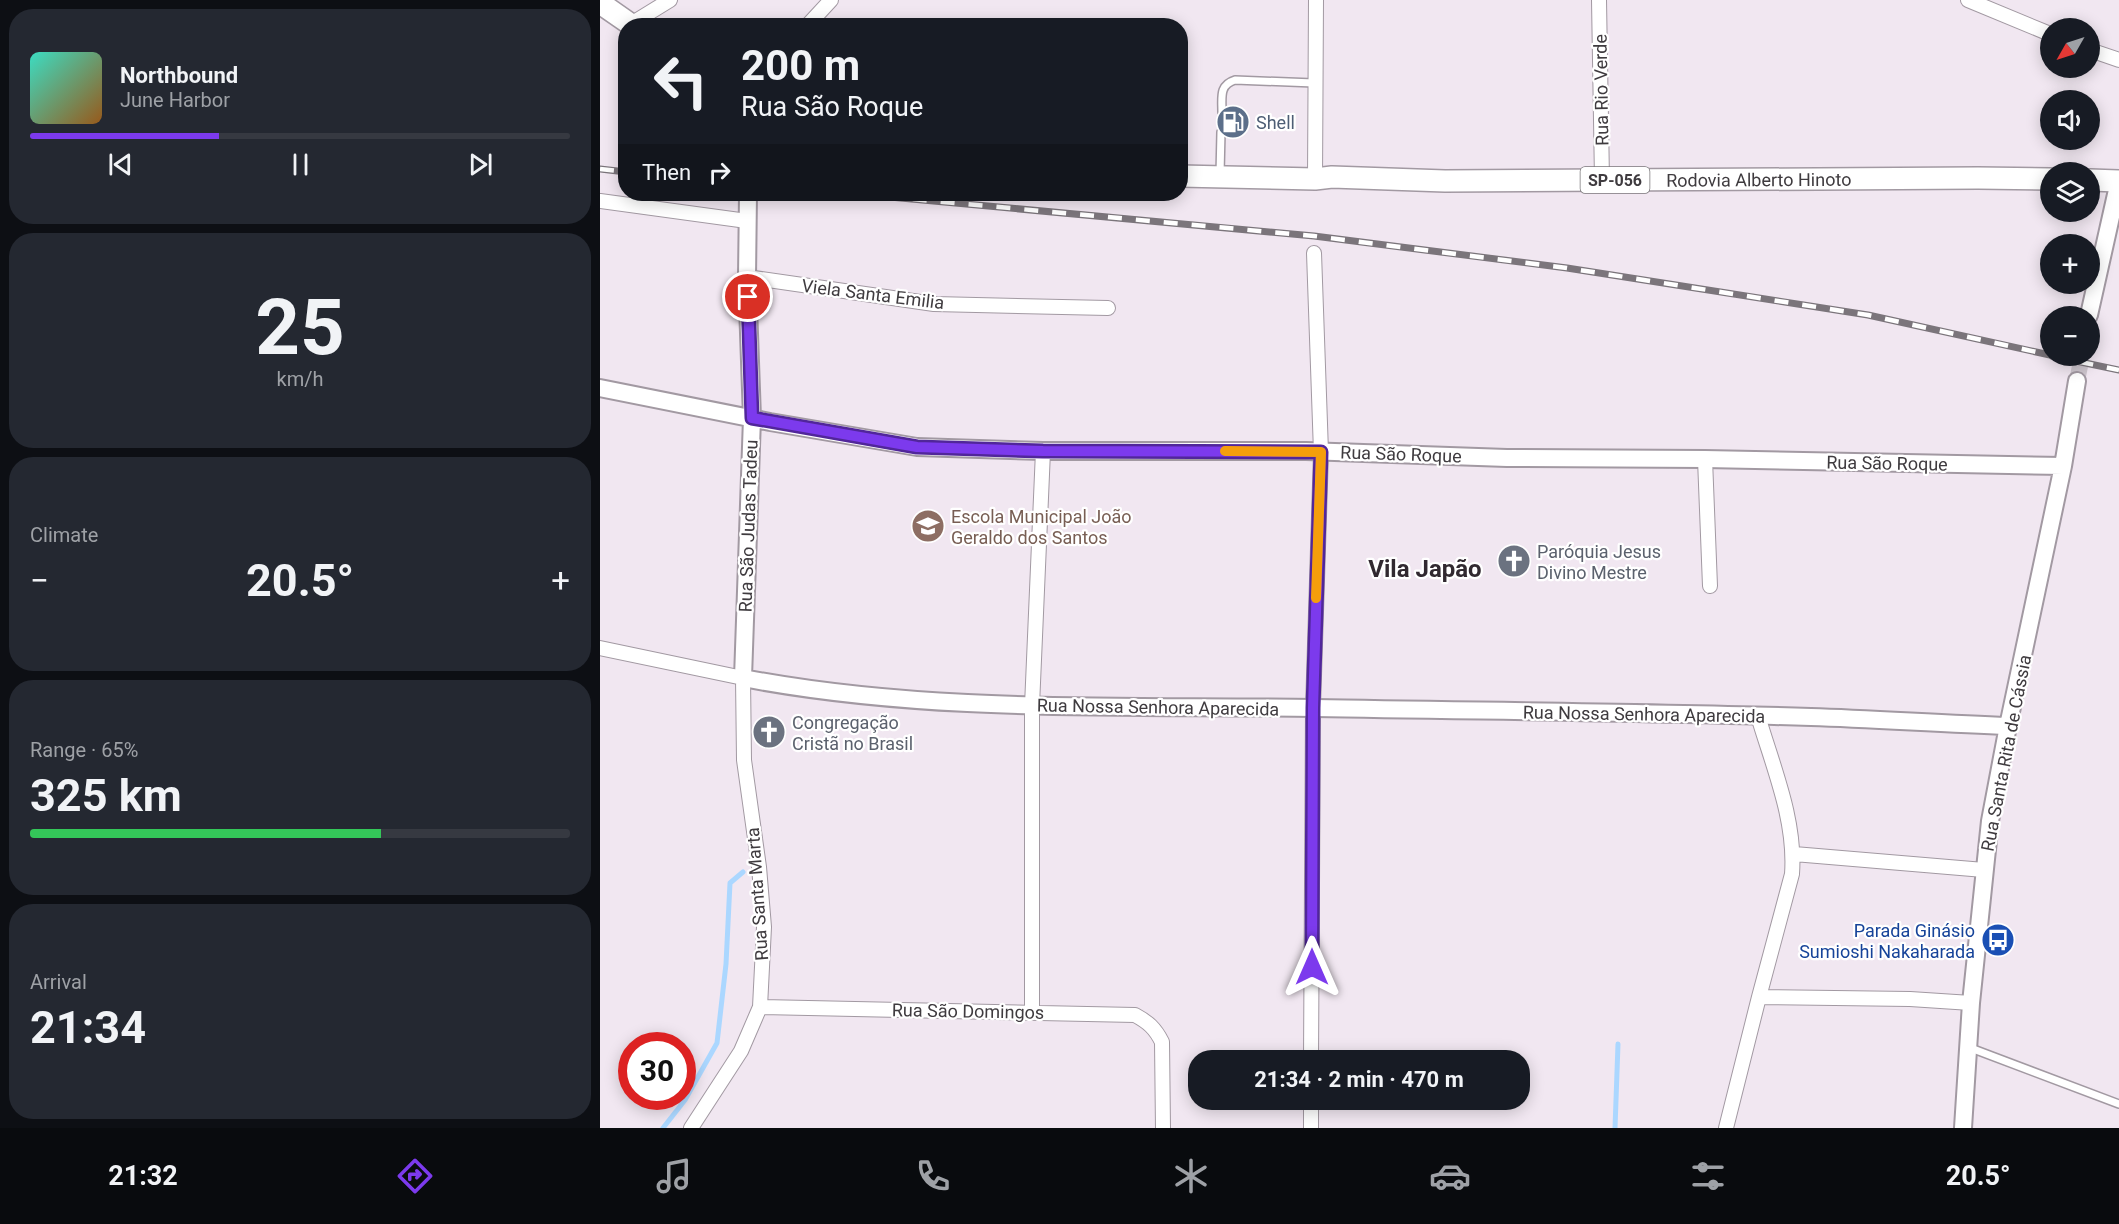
<!DOCTYPE html>
<html lang="en">
<head>
<meta charset="utf-8">
<style>
  :root { --surface:#171b24; --page:#242831; --text:#f1f3f6; --muted:#9ea1a6; --line:#363941; --accent:#7c3aed }
  body { margin:0; font-family:Roboto,sans-serif; background:var(--page); color:var(--text); height:100vh; display:flex; flex-direction:column; font-size:22px; white-space:nowrap }
  * { box-sizing:border-box; margin:0 }
  p { font-size:20px; color:var(--muted) }
  .icon { flex:none; width:33px; height:33px; fill:none; stroke:currentColor; stroke-width:2; stroke-linecap:round; stroke-linejoin:round }
  .map { position:relative; flex:1; overflow:hidden }
  .details { display:flex; flex-direction:column; gap:9px; padding:9px; background:#0d0f14; width:600px }
  .details>* { flex:none }
  .hud { position:absolute; left:18px; top:18px; width:570px; height:183px; border-radius:24px; box-shadow:0 3px 15px #0003; background:#171b24; color:var(--text); overflow:hidden }
  .needle { width:39px; rotate:231deg }
  .controls { position:absolute; left:1440px; top:18px; display:grid; gap:12px }
  .controls a { display:grid; place-items:center; width:60px; height:60px; border-radius:50%; background:var(--surface); box-shadow:0 3px 15px #0003; font-size:30px }
  .speed { position:absolute; left:18px; top:1032px; display:flex; gap:12px; font-size:30px; font-weight:700; text-align:center }
  .speed>* { display:grid; place-content:center; width:78px; height:78px; border-radius:50%; background:var(--surface); box-shadow:0 3px 15px #0003; line-height:1 }
  .speed .limit { border:9px solid #d22; background:#fff; color:#111 }
  .pin { position:absolute; display:grid; place-items:center; width:51px; height:51px; color:#fff; margin:-26px; border:3px solid #fff; border-radius:50%; box-shadow:0 2px 6px #0007 }
  .me { position:absolute; width:66px; margin:-33px; rotate:0deg; stroke-linejoin:round; filter:drop-shadow(0 0 4px #0008) }
  .turn { display:flex; align-items:center; gap:21px; height:126px; padding:0 24px; font-size:27px }
  .turn .icon { width:78px; height:78px; stroke-width:2.5 }
  .turn b { display:block; font-size:42px; line-height:51px }
  .then { display:flex; align-items:center; height:57px; padding:0 24px; background:#0003; gap:12px; font-size:22px }
  .big { font-size:45px; font-weight:700; line-height:1.1 }
  .details .tile { flex:1; display:flex; flex-direction:column; justify-content:center; gap:9px; min-width:0; padding:0 21px; border-radius:24px; background:var(--page) }
  .details .dial { align-items:center; gap:0 }
  .dial b { font-size:78px; line-height:1 }
  .song { display:flex; align-items:center; gap:18px }
  .cover { width:72px; height:72px; border-radius:9px; background:linear-gradient(135deg,hsl(170 70% 55%),hsl(30 70% 35%)) }
  .played { height:6px; border-radius:3px; background:linear-gradient(90deg,var(--accent) 35%,var(--line) 35%) }
  .keys { display:flex; justify-content:space-around; direction:ltr }
  .heat { display:flex; justify-content:space-between; align-items:center; font-size:33px; direction:ltr }
  .charge { height:9px; border-radius:4px; background:linear-gradient(90deg,#34c759 65%,var(--line) 0) }
  .trip { position:absolute; left:588px; top:1050px; width:342px; height:60px; border-radius:24px; background:var(--surface); box-shadow:0 3px 15px #0003; font-weight:700; line-height:60px; text-align:center }
  .dock { display:flex; height:96px; justify-content:space-around; align-items:center; background:#090b0e; color:var(--muted) }
  .dock .icon { width:42px; height:42px }
  .dock .on { color:var(--accent) }
  .dock b { font-size:27px; color:var(--text) }
  main { display:flex; flex:1; min-height:0 }
  .map>svg:first-child { display:block }
</style>
</head>
<body>
<main>
<section class="details">
<div class="tile">
<div class="song"><i class="cover"></i><div><b>Northbound</b><p>June Harbor</p></div></div>
<div class="played"></div>
<div class="keys"><svg class="icon" aria-label="previous" viewBox="0 0 24 24"><path d="M18 5L8 12l10 7zM5 5v14"/></svg><svg class="icon" aria-label="pause" viewBox="0 0 24 24"><path d="M8 5v14M16 5v14"/></svg><svg class="icon" aria-label="next" viewBox="0 0 24 24"><path d="M6 5l10 7-10 7zM19 5v14"/></svg></div>
</div>
<div class="tile dial"><b>25</b><p>km/h</p></div>
<div class="tile"><p>Climate</p>
<div class="heat"><a>−</a><b class="big">20.5°</b><a>+</a></div>
</div>
<div class="tile"><p>Range · 65%</p><b class="big">325 km</b><div class="charge"></div></div>
<div class="tile"><p>Arrival</p><b class="big">21:34</b></div>
</section>
<div class="map">
<svg width="1519" height="1128" viewBox="0 0 1519 1128">
  <rect width="100%" height="100%" fill="#f1e7f1"/>
  <g fill="none" stroke-linecap="round" stroke-linejoin="round">
    <path stroke="#abd7ff" stroke-width="5" d="M 63,1128 L 85,1100 L 117,1043 L 126,964 L 130,883 L 143,872
      M 1015,1128 L 1018,1044"/>
    <path stroke="#cdc5cd" stroke-width="16" stroke-dasharray="16 8" stroke-linecap="butt" d="M 1477,381 L 1482,356"/>
    <defs>
      <path id="service" d="M 622,112 C 622,97 619,85 635,80 L 714,83
        M 620,174 L 621,132
        M 1368,1047 L 1519,1104"/>
      <path id="minor" d="M 999,0 L 1002,180
        M 1368,0 L 1450,34
        M 31,24 L 70,0
        M 207,26 L 231,0
        M 1490,50 L 1519,60
        M 715,179 L 716,0
        M 0,201 L 147,221
        M 147,277 L 334,304 L 508,308
        M 1105,459 L 1110,586
        M 0,648 L 143,678 L 144,760 L 159,867 L 164,927 L 160,1007 L 141,1051 L 91,1128
        M 1194,854 L 1384,870
        M 1159,997 L 1310,999 L 1371,1003
        M 160,1007 L 535,1015 C 548,1022 555,1028 562,1042 L 563,1128
        M 432,1011 L 432,706 L 443,451
        M 711,1060 L 713,708 L 721,452 L 714,253
        M 711,1128 L 711,1100
        M 1126,1128 L 1159,997 L 1192,874 C 1196,820 1173,767 1158,716"/>
      <path id="tertiary" d="M 148,194 L 147,277 L 152,418 L 143,678 C 331,714 524,705 715,708 C 880,711 1046,712 1211,717 C 1277,719 1343,724 1408,726
        M 1489,315 L 1519,181
        M 0,388 L 170,422 L 317,447 L 443,451 L 706,451 L 907,458 L 1105,459 L 1463,466
        M 1363,1128 L 1371,1003 L 1390,821 L 1408,726 L 1463,466 L 1477,381"/>
      <g id="primary">
        <path d="M 0,3 L 33,26"/>
        <path id="s1" d="M 580,176 L 715,179 L 732,177 L 845,181 L 1378,178 L 1450,179"/>
        <path d="M 1490,180 L 1519,181"/>
      </g>
    </defs>
    <use href="#service" stroke="#a299a2" stroke-width="10"/>
    <use href="#minor" stroke="#a299a2" stroke-width="16"/>
    <use href="#tertiary" stroke="#a299a2" stroke-width="20"/>
    <use href="#primary" stroke="#a299a2" stroke-width="24"/>
    <use href="#service" stroke="#fff" stroke-width="7"/>
    <use href="#minor" stroke="#fff" stroke-width="14"/>
    <use href="#tertiary" stroke="#fff" stroke-width="16"/>
    <use href="#primary" stroke="#fff" stroke-width="21"/>
    <defs>
      <path id="rail" d="M 0,169 L 26,172
        M 257,194 L 714,236 L 967,268 L 1268,315 L 1450,355
        M 1452,356 L 1519,370"/>
    </defs>
    <use href="#rail" stroke="#7b757b" stroke-width="7"/>
    <use href="#rail" stroke="#fff" stroke-width="4.5" stroke-dasharray="14" stroke-linecap="butt"/>
  </g>
  <g fill="none" stroke-linecap="round" stroke-linejoin="round">
    <defs>
      <path id="route" d="M 148,297 L 152,418 L 317,447 L 443,451 L 721,452 L 713,708 L 712,967"/>
    </defs>
    <use href="#route" stroke="#51269a" stroke-width="15"/>
    <use href="#route" stroke="#7c3aed" stroke-width="10"/>
    <path stroke="#f59e0b" stroke-width="10" d="M 625,451 L 721,452 L 716,598"/>
  </g>
  <defs>
    <symbol id="fuel-disc" viewBox="-11 -11 22 22"><circle r="9.5" fill="#5c6f8a" stroke="#fff"/><path d="M-5.5-6h7V0h2V4h1.3V-2.5L3-4.5l.8-.8L6-3V5H2.5V1h-1V6h-7ZM-4.2-4.7v3.2H.2V-4.7Z" fill="#fff"/></symbol>
    <symbol id="school-disc" viewBox="-11 -11 22 22"><circle r="9.5" fill="#8d6e63" stroke="#fff"/><path d="M0-5L7-2L0 1L-7-2ZM-4 1L0 2.5L4 1V4Q0 6-4 4Z" fill="#fff"/></symbol>
    <symbol id="church-disc" viewBox="-11 -11 22 22"><circle r="9.5" fill="#6b7280" stroke="#fff"/><path d="M-1.2-6h2.4v3.5h3.3v2.4h-3.3V6h-2.4V-.1h-3.3v-2.4h3.3Z" fill="#fff"/></symbol>
    <symbol id="bus-disc" viewBox="-11 -11 22 22"><circle r="9.5" fill="#1a4fb4" stroke="#fff"/><path d="M-5-6H5V4H4V6H2V4H-2V6H-4V4H-5ZM-3.5-4V0h7V-4ZM-3.5 1.2v1.5H-2V1.2ZM2 1.2v1.5H3.5V1.2Z" fill="#fff"/></symbol>
  </defs>
  <g fill-rule="evenodd">
    <use href="#fuel-disc" x="614" y="103" width="38" height="38"/>
    <use href="#school-disc" x="309" y="507" width="38" height="38"/>
    <use href="#church-disc" x="895" y="542" width="38" height="38"/>
    <use href="#church-disc" x="150" y="713" width="38" height="38"/>
    <use href="#bus-disc" x="1379" y="921" width="38" height="38"/>
  </g>
  <g text-anchor="middle" dominant-baseline="central" stroke-width="4.5" stroke-linejoin="round" paint-order="stroke">
    <rect fill="#fff" stroke="#797679" stroke-width="1.5" x="980.5" y="167" width="69" height="26" rx="4.5"/>
    <g font-size="16" font-weight="bold" fill="#3f3b3f">
      <text x="1015" y="180">SP-056</text>
    </g>
    <g font-size="18" fill="#3f3b3f" stroke="#fff">
      <text transform="translate(1001 90) rotate(-91)">Rua Rio Verde</text>
      <text stroke="none"><textPath href="#s1" startOffset="579">Rodovia Alberto Hinoto</textPath></text>
      <text transform="translate(273 294) rotate(7)">Viela Santa Emilia</text>
      <text transform="translate(801 454) rotate(2)">Rua São Roque</text>
      <text transform="translate(1287 463) rotate(1)">Rua São Roque</text>
      <text transform="translate(148 526) rotate(-88)">Rua São Judas Tadeu</text>
      <text transform="translate(558 707) rotate(1)">Rua Nossa Senhora Aparecida</text>
      <text transform="translate(1044 714) rotate(1)">Rua Nossa Senhora Aparecida</text>
      <text transform="translate(1406 753) rotate(-79)">Rua Santa Rita de Cássia</text>
      <text transform="translate(157 894) rotate(-94)">Rua Santa Marta</text>
      <text transform="translate(368 1011) rotate(1)">Rua São Domingos</text>
    </g>
    <g font-size="18" fill="#4e5e75" stroke="#fff" text-anchor="start">
      <text x="656" y="122">Shell</text>
    </g>
    <g font-size="18" fill="#785e54" stroke="#fff" text-anchor="start">
      <text x="351" y="516">Escola Municipal João<tspan x="351" dy="21">Geraldo dos Santos</tspan></text>
    </g>
    <g font-size="18" fill="#5b616d" stroke="#fff" text-anchor="start">
      <text x="937" y="551">Paróquia Jesus<tspan x="937" dy="21">Divino Mestre</tspan></text>
      <text x="192" y="722">Congregação<tspan x="192" dy="21">Cristã no Brasil</tspan></text>
    </g>
    <g font-size="18" fill="#164399" stroke="#fff" text-anchor="end">
      <text x="1375" y="930">Parada Ginásio<tspan x="1375" dy="21">Sumioshi Nakaharada</tspan></text>
    </g>
    <g font-size="24" font-weight="bold" fill="#312930" stroke="#fff">
      <text x="825" y="569">Vila Japão</text>
    </g>
  </g>
</svg>
<div class="controls">
<a><svg class="needle" viewBox="-14 -14 28 28"><path d="M0-13l5 13h-10z" fill="#e53935"/><path d="M0 13l5-13h-10z" fill="#9ea1a6"/></svg></a>
<a><svg class="icon" aria-label="sound" viewBox="0 0 24 24"><path d="M4 9h4l5-4v14l-5-4H4zM17 9q2 3 0 6"/></svg></a>
<a><svg class="icon" aria-label="layers" viewBox="0 0 24 24"><path d="M12 4l9 5-9 5-9-5zM3 14l9 5 9-5"/></svg></a>
<a>+</a>
<a>−</a>
</div>
<div class="speed"><div class="limit">30</div></div>
<div class="pin" style="left:148px;top:297px;background:#d93025"><svg class="icon" aria-label="arrive" viewBox="0 0 24 24"><path d="M6 21V4h12l-3 4 3 4H6"/></svg></div>
<svg class="me" style="left:712px;top:967px" viewBox="-20 -20 40 40"><path d="M0-17L14 15 0 8-14 15z" fill="#7c3aed" stroke="#fff" stroke-width="4"/></svg>
<div class="trip">21:34 · 2 min · 470 m</div>
<div class="hud">
<div class="turn"><svg class="icon" aria-label="left" viewBox="0 0 24 24"><path d="M17 20v-9H6M10 6l-5 5 5 5"/></svg><div><b>200 m</b>Rua São Roque</div></div>
<div class="then">Then<svg class="icon" aria-label="right" viewBox="0 0 24 24"><path d="M7 20v-9h11M14 6l5 5-5 5"/></svg></div>
</div>
</div>
</main>
<nav class="dock">
<b>21:32</b>
<svg class="icon on" aria-label="directions" viewBox="0 0 24 24"><path d="M12 3l9 9-9 9-9-9zM9 14v-3h6M13 9l2 2-2 2"/></svg>
<svg class="icon" aria-label="music" viewBox="0 0 24 24"><path d="M9 18V5l10-2v13"/><circle cx="6" cy="18" r="3"/><circle cx="16" cy="16" r="3"/></svg>
<svg class="icon" aria-label="phone" viewBox="0 0 24 24"><path d="M5 4h4l2 5-3 2q2 4 5 5l2-3 5 2v4C11 20 4 13 5 4z"/></svg>
<svg class="icon" aria-label="climate" viewBox="0 0 24 24"><path d="M12 3v18M4 7l16 10M4 17L20 7"/></svg>
<svg class="icon" aria-label="car" viewBox="0 0 24 24"><path d="M5 17H2v-5l4-1 3-4h7l3 4 3 1v5h-3M9 17h6M6 11h13"/><circle cx="7" cy="17" r="2"/><circle cx="17" cy="17" r="2"/></svg>
<svg class="icon" aria-label="filters" viewBox="0 0 24 24"><path d="M4 7h16M4 17h16"/><circle cx="9" cy="7" r="2"/><circle cx="15" cy="17" r="2"/></svg>
<b>20.5°</b>
</nav>
</body>
</html>
